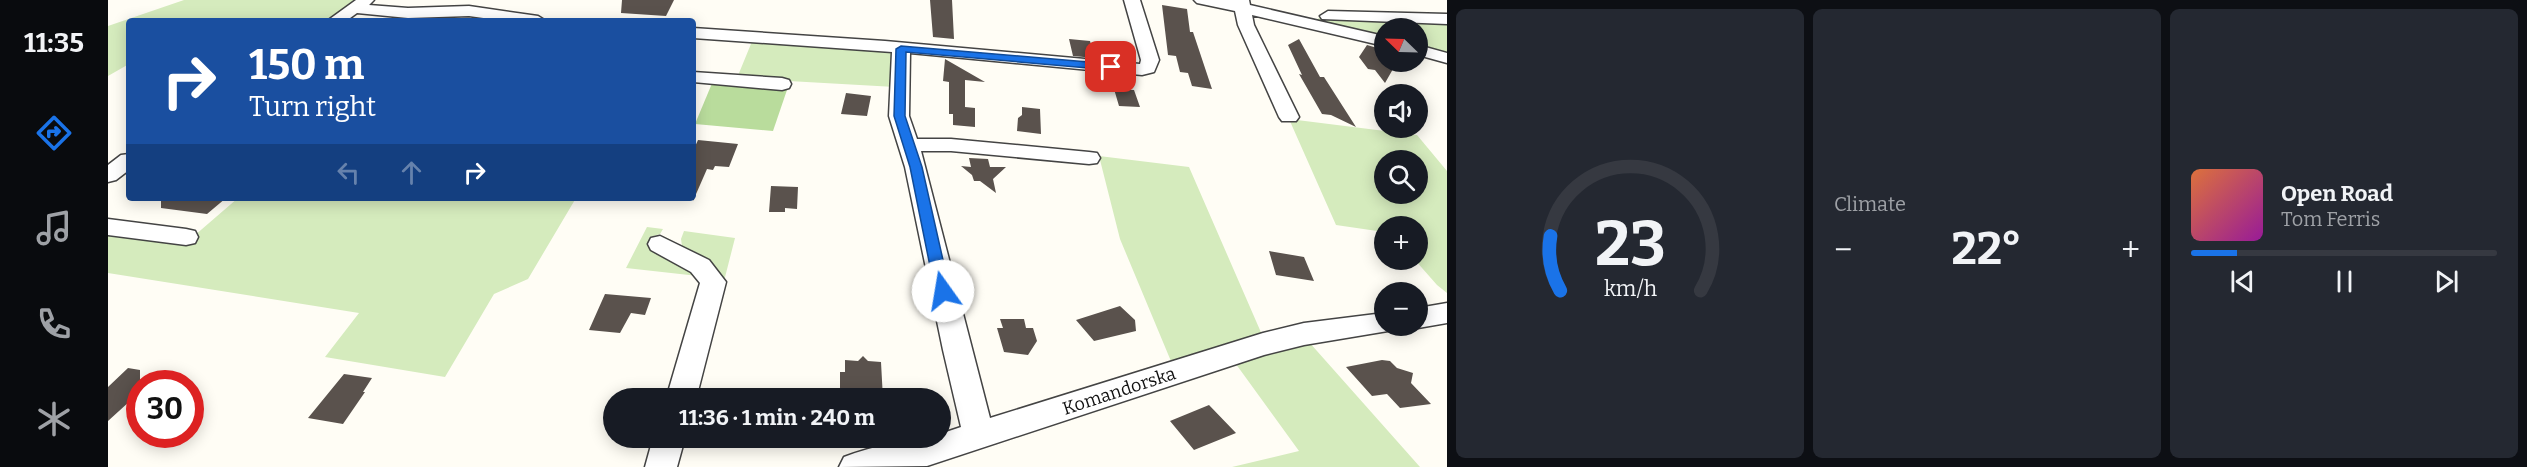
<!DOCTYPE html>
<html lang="en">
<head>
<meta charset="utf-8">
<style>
  :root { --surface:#171b24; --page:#242831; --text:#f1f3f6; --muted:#9ea1a6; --line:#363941; --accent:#1a73e8 }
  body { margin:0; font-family:Bitter,serif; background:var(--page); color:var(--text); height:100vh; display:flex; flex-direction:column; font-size:22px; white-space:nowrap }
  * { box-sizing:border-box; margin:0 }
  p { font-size:20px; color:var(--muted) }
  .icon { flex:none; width:33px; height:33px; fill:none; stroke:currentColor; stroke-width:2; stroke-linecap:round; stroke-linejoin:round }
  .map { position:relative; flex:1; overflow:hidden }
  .drawer { display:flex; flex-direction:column; gap:9px; padding:9px; background:#0d0f14; width:1080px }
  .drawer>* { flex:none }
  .guide { position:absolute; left:18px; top:18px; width:570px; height:183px; border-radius:6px; box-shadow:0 3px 15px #0003; background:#1a4fa0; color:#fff; overflow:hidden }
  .needle { width:39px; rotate:293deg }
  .buttons { position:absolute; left:1266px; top:18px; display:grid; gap:12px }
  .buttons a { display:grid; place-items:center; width:54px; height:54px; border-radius:50%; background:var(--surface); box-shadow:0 3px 15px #0003; font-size:30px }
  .speed { position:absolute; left:18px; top:370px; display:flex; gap:12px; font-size:30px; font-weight:700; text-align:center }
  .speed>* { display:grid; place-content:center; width:78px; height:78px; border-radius:50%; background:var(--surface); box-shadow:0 3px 15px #0003; line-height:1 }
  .speed .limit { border:9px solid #d22; background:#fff; color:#111 }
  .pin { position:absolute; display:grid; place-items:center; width:51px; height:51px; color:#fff; margin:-26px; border-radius:12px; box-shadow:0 3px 9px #0006 }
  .me { position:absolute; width:66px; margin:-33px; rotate:347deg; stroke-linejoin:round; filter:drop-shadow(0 0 4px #0008) }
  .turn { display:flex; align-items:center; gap:21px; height:126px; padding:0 24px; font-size:27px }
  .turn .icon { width:78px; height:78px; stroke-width:2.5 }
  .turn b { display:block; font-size:42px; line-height:51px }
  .lanes { display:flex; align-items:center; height:57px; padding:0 24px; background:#0003; justify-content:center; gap:30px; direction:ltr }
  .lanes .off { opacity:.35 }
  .big { font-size:45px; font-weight:700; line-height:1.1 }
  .drawer .tile { flex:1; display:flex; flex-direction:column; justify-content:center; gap:9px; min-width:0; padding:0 21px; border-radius:9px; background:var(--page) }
  .drawer .dial { align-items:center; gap:0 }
  .dial svg { height:156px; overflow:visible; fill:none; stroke:var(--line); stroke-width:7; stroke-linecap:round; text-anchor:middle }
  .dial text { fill:var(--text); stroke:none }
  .song { display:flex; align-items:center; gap:18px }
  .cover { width:72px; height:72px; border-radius:9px; background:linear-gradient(135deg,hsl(20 70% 55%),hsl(300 70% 35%)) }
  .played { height:6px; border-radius:3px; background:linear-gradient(90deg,var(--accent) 15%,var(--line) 15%) }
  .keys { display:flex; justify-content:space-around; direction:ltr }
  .heat { display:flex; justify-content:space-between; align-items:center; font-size:33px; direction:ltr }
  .drawer .tiles { flex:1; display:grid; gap:9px; grid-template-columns:repeat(3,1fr) }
  .trip { position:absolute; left:495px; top:388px; width:348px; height:60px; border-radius:30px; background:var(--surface); box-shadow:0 3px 15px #0003; font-weight:700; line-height:60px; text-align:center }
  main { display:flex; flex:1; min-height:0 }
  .dock { display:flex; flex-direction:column; width:108px; justify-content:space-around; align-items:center; background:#090b0e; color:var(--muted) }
  .dock .icon { width:42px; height:42px }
  .dock .selected { color:var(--accent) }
  .dock b { font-size:27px; color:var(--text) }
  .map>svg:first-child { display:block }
</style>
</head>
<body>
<main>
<nav class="dock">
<b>11:35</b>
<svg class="icon selected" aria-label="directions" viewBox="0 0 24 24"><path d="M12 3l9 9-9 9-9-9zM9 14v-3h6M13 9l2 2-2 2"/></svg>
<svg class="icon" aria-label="music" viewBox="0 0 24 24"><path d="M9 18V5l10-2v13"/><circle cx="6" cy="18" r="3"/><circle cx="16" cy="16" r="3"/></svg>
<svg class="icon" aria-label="phone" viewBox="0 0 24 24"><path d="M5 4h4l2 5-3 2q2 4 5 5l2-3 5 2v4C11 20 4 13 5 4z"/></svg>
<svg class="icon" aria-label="climate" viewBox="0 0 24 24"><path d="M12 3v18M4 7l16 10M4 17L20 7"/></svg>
</nav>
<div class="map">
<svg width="1339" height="467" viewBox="0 0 1339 467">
  <rect width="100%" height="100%" fill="#fffdf5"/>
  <path fill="#d5ebbd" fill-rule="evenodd" d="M 76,0 L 252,0 L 221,21 L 21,21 L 21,64 L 0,76 L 0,26 Z
    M 1214,17 L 1339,21 L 1339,56 L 1310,48 L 1310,28 L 1276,28 L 1276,39 L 1204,21 Z
    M 645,39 L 785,51 L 787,87 L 629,78 Z
    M 1181,119 L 1309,135 L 1339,171 L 1339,293 L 1329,285 L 1307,260 L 1310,260 L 1310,226 L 1276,226 L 1276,232 L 1228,225 ZM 1276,160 L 1310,160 L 1310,194 L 1276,194 Z
    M 991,156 L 1081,167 L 1155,337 L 1065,366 L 1012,239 Z
    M 130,198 L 468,198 L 420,279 L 386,294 L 337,377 L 217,357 L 251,313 L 0,273 L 0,232 L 79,242 Z
    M 539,227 L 555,229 L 552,234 L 542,237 L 539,244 L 583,269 L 590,276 L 518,268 Z
    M 576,231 L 627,238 L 614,289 L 574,246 L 573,239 Z
    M 1201,342 L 1312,467 L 1124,467 L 1191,451 L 1125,360 Z"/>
  <path fill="#b9dc9c" d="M 605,81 L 680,87 L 665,131 L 587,124 Z"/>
  <path fill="#5a524d" d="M 514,0 L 566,0 L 558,16 L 513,13 Z
    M 822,0 L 844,0 L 846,39 L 825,37 Z
    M 1054,5 L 1079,9 L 1082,32 L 1085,32 L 1104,89 L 1084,86 L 1080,73 L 1072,72 L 1068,56 L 1060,55 Z
    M 961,39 L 982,41 L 987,58 L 965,56 Z
    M 1191,39 L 1212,77 L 1216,77 L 1248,127 L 1223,115 L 1214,114 L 1191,74 L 1194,75 L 1180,45 Z
    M 1259,45 L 1276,50 L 1276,62 L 1289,62 L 1277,83 L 1267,70 L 1260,69 L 1251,57 Z
    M 837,59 L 877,82 L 857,80 L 857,107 L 867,108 L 867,127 L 845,125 L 845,114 L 841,114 L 841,82 L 835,81 Z
    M 1006,89 L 1026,90 L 1032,107 L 1011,106 Z
    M 738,93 L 763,96 L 759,116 L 733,114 Z
    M 914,107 L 932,109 L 933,134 L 909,131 L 910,118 L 914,115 Z
    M 590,140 L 630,144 L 621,167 L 607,166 L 605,170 L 599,169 L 585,201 L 585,151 Z
    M 861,158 L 880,159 L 882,167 L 898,167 L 885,179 L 888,193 L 872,181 L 866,181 L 864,175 L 853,166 L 863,167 Z
    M 663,186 L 690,187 L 689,209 L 677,208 L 677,212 L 661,212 Z
    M 53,198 L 118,198 L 99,214 L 53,208 Z
    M 1161,251 L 1196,257 L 1206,281 L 1168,275 Z
    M 497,294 L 543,298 L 537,315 L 523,313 L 512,333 L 481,330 Z
    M 1012,306 L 1027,320 L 1028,331 L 986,341 L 968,320 Z
    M 892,319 L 916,319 L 918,328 L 925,328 L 929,341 L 920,355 L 896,352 L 889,328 L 895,328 Z
    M 755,356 L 760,361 L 773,362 L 775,399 L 738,399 L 737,393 L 732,393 L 732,372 L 737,372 L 737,360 L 750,361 Z
    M 1274,360 L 1282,361 L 1289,368 L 1305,373 L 1303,383 L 1323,404 L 1292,408 L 1279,394 L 1264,396 L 1238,367 Z
    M 20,368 L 32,370 L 32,395 L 25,402 L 22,401 L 0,421 L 0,387 Z
    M 236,374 L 264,378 L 255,392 L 257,392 L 235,424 L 200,418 Z
    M 1101,405 L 1128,433 L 1086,450 L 1062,421 Z"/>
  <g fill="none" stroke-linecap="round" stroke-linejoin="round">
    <defs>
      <path id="minor" d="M 248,0 L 266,0 L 261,5 L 300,8 L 361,6 L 430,16 L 438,21 L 397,21 L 361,16 L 300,18 L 249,13 L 238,21 L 219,21 Z
        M 1016,0 L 1032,0 L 1051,60 L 1046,72 L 1034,75 L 802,53 L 801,116 L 809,139 L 843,139 L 981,152 L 989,153 L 992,158 L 989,163 L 981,164 L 843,151 L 813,151 L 882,418 L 1155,333 L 1196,323 L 1276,313 L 1276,326 L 1288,326 L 1286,330 L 1196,345 L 1156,355 L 819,466 L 731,467 L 736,457 C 764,446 802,438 832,438 L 832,434 L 853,427 L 835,350 L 797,167 L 781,116 L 784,52 L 585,38 L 585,28 L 777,41 L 1032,64 L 1033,60 Z
        M 1086,0 L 1141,0 L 1142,5 L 1276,36 L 1276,46 L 1144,15 L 1146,25 L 1191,117 L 1188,121 L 1174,121 L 1171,117 L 1130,25 L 1127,11 L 1089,3 Z
        M 1220,11 L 1339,14 L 1339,24 L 1214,19 L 1212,16 Z
        M 1310,45 L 1339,53 L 1339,63 L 1310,55 Z
        M 585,72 L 674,78 L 681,80 L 683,84 L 681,88 L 674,90 L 585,82 Z
        M 21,154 L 21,170 L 8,180 L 0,182 L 0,165 L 13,155 Z
        M 0,219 L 78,229 L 87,231 L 90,237 L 87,243 L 78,245 L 0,235 Z
        M 552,236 L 601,260 L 618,282 L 588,399 L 558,399 L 592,283 L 583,272 L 543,250 L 540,244 L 543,238 Z
        M 1339,303 L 1339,323 L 1310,328 L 1301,326 L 1310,326 L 1310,308 Z
        M 545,438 L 577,438 L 569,467 L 537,467 Z"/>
    </defs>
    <use href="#minor" stroke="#444" stroke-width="3"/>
    <use href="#minor" fill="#fff" fill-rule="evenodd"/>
  </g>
  <path fill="#1a73e8" stroke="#114b97" stroke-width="1.5" d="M 793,46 L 1003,64 L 1008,67 L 1003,70 L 798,52 L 797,116 L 814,167 L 842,291 L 840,295 L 830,295 L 827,291 L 802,167 L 786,116 L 788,49 Z"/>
  <g text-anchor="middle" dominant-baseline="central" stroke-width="6" stroke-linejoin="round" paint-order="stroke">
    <g font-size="18" fill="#111" stroke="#fff">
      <text transform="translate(1011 391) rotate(-18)">Komandorska</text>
    </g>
  </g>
</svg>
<div class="buttons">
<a><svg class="needle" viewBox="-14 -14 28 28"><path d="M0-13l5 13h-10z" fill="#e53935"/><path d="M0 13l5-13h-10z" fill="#9ea1a6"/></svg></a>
<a><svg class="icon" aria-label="sound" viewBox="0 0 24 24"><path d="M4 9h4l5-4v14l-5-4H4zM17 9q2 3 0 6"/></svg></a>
<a><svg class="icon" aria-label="search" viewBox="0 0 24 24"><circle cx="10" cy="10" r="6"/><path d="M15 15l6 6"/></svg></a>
<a>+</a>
<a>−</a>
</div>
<div class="speed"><div class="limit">30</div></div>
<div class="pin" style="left:1003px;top:67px;background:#d93025"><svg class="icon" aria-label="arrive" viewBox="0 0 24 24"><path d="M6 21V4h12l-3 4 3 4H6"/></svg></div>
<svg class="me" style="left:835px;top:291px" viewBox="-20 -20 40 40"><circle r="19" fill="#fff"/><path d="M0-13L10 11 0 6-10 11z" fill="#1a73e8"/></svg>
<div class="trip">11:36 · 1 min · 240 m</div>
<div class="guide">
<div class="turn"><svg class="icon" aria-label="right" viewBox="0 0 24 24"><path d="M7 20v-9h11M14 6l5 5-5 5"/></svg><div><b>150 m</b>Turn right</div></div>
<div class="lanes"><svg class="icon off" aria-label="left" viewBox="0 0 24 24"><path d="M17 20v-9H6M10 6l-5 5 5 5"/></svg><svg class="icon off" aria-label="ahead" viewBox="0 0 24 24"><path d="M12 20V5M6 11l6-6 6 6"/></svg><svg class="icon" aria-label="right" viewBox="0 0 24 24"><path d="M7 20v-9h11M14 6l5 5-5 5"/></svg></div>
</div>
</div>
<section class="drawer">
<div class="tiles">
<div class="tile dial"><svg viewBox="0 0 100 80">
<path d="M14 69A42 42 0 1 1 86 69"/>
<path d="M14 69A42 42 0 0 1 9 41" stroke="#1a73e8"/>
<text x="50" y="56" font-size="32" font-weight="700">23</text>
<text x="50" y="72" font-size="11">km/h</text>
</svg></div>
<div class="tile"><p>Climate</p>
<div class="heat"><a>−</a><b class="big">22°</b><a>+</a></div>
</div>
<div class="tile">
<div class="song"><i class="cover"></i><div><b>Open Road</b><p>Tom Ferris</p></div></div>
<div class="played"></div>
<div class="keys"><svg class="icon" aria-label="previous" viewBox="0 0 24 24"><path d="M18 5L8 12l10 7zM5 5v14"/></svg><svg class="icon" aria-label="pause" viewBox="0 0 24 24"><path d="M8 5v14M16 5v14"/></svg><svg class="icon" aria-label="next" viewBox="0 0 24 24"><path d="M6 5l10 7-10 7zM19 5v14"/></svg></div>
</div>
</div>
</section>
</main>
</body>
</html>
